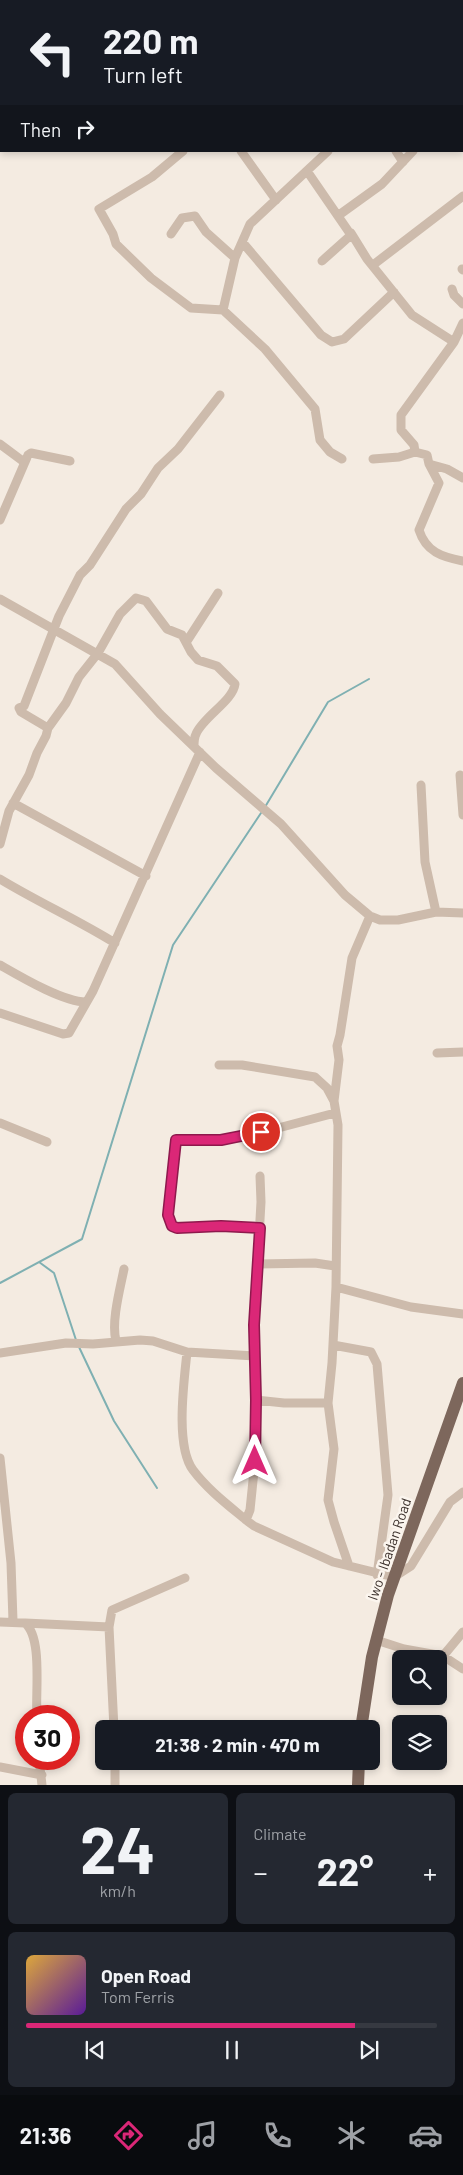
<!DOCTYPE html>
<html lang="en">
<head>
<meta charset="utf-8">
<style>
  :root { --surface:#171b24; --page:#242831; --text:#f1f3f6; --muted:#9ea1a6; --line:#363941; --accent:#db2777 }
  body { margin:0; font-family:Barlow,sans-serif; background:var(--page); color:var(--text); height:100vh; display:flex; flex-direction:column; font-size:19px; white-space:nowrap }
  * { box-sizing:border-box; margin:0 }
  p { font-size:16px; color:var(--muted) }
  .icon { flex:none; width:28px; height:28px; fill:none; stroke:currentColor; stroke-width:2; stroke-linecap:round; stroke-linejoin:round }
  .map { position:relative; height:1785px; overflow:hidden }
  .panel { display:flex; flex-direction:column; gap:8px; padding:8px; background:#0d0f14; flex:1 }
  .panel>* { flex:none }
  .banner { position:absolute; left:0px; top:0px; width:464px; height:152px; box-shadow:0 2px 8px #0003; background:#171b24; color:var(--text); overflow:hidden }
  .tools { position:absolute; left:392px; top:1650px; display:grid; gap:10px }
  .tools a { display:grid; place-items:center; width:55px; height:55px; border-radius:8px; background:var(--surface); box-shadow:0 2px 8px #0003; font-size:25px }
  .speed { position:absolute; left:15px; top:1705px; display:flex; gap:10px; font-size:25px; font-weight:700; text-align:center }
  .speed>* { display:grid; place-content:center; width:65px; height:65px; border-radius:50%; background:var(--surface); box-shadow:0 2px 8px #0003; line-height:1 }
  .speed .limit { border:8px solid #d22; background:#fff; color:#111 }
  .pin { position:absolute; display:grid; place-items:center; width:42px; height:42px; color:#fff; margin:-21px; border:2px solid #fff; border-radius:50%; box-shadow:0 1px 5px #0007 }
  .me { position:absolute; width:55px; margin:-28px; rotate:0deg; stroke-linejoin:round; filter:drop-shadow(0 0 4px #0008) }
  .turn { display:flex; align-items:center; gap:18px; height:105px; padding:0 20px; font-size:22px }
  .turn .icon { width:65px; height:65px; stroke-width:2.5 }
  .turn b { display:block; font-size:35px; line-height:42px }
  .then { display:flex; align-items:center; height:48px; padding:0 20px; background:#0003; gap:10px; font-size:19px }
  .big { font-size:38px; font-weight:700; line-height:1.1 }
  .panel .widget { flex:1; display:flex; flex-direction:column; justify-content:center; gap:8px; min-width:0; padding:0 18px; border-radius:8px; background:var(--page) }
  .panel .dial { align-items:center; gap:0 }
  .dial b { font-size:65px; line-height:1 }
  .song { display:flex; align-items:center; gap:15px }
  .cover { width:60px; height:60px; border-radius:8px; background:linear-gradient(135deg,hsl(40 70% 55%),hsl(270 70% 35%)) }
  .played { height:5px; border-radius:2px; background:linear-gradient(90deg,var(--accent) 80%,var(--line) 80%) }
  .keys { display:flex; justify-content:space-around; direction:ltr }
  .heat { display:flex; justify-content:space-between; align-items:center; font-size:28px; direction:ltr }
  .panel .tiles { flex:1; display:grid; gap:8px; grid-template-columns:1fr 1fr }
  .widget:last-child { grid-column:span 2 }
  .trip { position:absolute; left:95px; top:1720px; width:285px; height:50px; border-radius:8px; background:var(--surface); box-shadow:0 2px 8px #0003; font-weight:700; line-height:50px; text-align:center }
  .menu { display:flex; height:80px; justify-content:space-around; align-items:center; background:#090b0e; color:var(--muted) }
  .menu .icon { width:35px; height:35px }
  .menu .on { color:var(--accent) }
  .menu b { font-size:22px; color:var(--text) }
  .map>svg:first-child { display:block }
</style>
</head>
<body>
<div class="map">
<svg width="463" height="1785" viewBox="0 0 463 1785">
  <rect width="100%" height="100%" fill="#f4ebe1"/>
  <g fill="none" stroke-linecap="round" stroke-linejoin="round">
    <path stroke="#7fb0b2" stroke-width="2" d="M 265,807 L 328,702 L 369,679
      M 39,1262 L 54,1273 L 76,1340
      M 0,1283 L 82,1239 L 173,945 L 261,813
      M 79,1347 L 114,1421 L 157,1488"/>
    <path stroke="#cdbbac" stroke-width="9" d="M 457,0 L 458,1
      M 16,1 L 16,0
      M 307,1 L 309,0
      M 424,1 L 426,0
      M 462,10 L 463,11
      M 0,57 L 1,51
      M 462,64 L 463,63
      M 462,115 L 463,115
      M 183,151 L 152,177 L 99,209 L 113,234 L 116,244 L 151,278 L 191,308 L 223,310 L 235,258 L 250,224 L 328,151
      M 241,151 L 276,200
      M 396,151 L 403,162
      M 307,171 L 351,235 L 322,261
      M 339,215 L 382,184 L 413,151
      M 351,233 L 367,259 L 412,315 L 454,342
      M 171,234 L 182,218 L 195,216 L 206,232 L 235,258
      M 243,243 L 321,335 L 332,342 L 344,339 L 394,292
      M 373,265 L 463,196
      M 462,269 L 463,270
      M 452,289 L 454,295 L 463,304
      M 223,310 L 265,349 L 315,409 L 320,440 L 330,452 L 342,459
      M 463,323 L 454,342 L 401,415 L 401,430 L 414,445 L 415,452 L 427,455 L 429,464 L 439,483 L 419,530 C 426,552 442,557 463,561
      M 0,444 L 24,462
      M 373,459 L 399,457 L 415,452
      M 429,464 L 447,469 L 463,478
      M 0,520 L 28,455 L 31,453 L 70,461
      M 0,599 L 115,664 L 160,714 L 216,768 L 281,824 L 345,895 L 370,916 L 380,920 L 398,920 L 436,912 L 463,913
      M 187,641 L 218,593
      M 48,728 L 21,712 L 19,708 L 24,706 L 59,616 L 80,575 L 90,565 L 126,509 L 141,494 L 158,468 L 178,449 L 220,395
      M 460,775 L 463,815
      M 421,785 L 425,862 L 436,912
      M 13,803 L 146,876
      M 0,844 L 9,811 L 29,775 L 37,753 L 46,736 L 48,728 L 66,703 L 79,677 L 98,653 L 120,614 L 136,598 L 146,601 L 167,629 L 182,635 L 191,652 L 198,660 L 217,666 L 235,684 C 233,701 203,717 196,734 C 194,738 194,743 194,746
      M 0,879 C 38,902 78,920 115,943
      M 0,965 C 21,977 63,1002 86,1002
      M 0,1013 L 63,1034 L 69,1033 L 93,991 L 200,752
      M 437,1053 L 463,1052
      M 219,1065 L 242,1065 L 315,1077 L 327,1088 L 334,1101
      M 0,1123 L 47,1142
      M 260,1176 L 261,1202 L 254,1325 L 256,1400 L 255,1461 L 250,1510 L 246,1520 L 254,1526 L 333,1562 L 394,1577 L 411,1566 L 450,1502 L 463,1492
      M 260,1228 L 172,1226 L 168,1215 L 176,1140 L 221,1140 L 244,1137 L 335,1113
      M 258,1264 L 315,1263 L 335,1266
      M 336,1287 L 411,1307 L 463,1314
      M 116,1341 C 111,1322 120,1289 124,1269
      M 333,1345 L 371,1352 L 377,1364 L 388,1495 L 377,1575
      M 187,1352 C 184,1382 175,1446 193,1470 C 208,1490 228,1505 246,1520
      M 0,1353 L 66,1343 L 93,1344 L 140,1340 L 153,1341 L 187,1352 L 255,1356
      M 256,1400 L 284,1403 L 328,1403
      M 0,1458 L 11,1563 L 13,1621
      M 349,1566 L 334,1522 L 328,1500 L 334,1449 L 328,1403 L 332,1363 L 336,1287 L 338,1125 L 334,1101 L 339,1060 L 337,1046 L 340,1035 L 352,958 L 370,916
      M 0,1622 L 25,1623 C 43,1638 35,1693 37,1716
      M 25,1623 L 109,1627
      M 376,1640 L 404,1649 L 443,1656 L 463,1669
      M 443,1656 L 463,1632
      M 114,1729 L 109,1627 L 112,1610 L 185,1578
      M 39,1759 L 42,1785
      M 241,1761 L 298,1761
      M 0,1767 L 42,1775
      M 115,1785 L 115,1761"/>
    <path stroke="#7d675c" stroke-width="12" d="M 361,1729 L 372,1657 L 388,1595 L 463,1383
      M 358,1785 L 359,1761"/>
  </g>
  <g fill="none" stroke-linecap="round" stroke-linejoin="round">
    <defs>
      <path id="route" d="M 255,1461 L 256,1400 L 254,1325 L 260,1228 L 221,1226 L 177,1228 L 172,1226 L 168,1215 L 176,1140 L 221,1140 L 261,1132"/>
    </defs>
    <use href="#route" stroke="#8e194d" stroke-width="12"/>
    <use href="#route" stroke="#db2777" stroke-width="9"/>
  </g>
  <g text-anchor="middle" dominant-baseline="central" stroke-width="5" stroke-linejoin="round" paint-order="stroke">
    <g font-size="14" fill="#3b302b" stroke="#fbf5ee">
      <text transform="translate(389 1549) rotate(-71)">Iwo - Ibadan Road</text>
    </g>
  </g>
</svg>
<div class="tools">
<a><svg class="icon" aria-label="search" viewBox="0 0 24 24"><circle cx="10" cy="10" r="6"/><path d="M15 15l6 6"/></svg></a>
<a><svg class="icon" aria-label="layers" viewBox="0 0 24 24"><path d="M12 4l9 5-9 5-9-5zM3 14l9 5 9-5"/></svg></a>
</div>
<div class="speed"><div class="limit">30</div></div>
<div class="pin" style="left:261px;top:1132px;background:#d93025"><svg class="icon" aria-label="arrive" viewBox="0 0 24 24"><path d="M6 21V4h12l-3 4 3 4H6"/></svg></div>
<svg class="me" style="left:255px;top:1461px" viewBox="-20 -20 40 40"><path d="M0-17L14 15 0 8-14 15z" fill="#db2777" stroke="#fff" stroke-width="4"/></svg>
<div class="trip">21:38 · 2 min · 470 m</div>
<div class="banner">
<div class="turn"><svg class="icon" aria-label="left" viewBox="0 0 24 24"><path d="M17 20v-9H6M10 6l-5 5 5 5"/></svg><div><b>220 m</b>Turn left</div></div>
<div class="then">Then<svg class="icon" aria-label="right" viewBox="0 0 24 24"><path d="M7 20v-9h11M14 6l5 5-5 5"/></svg></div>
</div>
</div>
<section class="panel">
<div class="tiles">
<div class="widget dial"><b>24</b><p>km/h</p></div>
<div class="widget"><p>Climate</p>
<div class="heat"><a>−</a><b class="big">22°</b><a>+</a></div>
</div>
<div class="widget">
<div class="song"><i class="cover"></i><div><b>Open Road</b><p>Tom Ferris</p></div></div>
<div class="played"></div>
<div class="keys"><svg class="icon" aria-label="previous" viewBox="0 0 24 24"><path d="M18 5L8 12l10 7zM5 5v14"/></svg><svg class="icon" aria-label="pause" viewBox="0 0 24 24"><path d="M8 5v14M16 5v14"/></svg><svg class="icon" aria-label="next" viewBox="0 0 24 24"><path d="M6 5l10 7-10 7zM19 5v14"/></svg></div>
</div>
</div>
</section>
<nav class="menu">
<b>21:36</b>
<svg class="icon on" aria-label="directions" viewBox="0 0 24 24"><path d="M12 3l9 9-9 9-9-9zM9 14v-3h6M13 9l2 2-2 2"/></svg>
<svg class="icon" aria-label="music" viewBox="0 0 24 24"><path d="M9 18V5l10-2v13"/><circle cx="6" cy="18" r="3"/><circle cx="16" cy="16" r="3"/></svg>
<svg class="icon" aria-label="phone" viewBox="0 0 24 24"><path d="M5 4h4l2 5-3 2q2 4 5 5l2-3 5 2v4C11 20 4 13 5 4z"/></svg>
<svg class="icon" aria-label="climate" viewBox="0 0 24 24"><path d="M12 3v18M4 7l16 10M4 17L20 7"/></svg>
<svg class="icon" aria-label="car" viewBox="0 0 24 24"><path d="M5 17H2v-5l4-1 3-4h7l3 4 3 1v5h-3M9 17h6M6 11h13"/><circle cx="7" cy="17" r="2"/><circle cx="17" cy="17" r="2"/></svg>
</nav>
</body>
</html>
